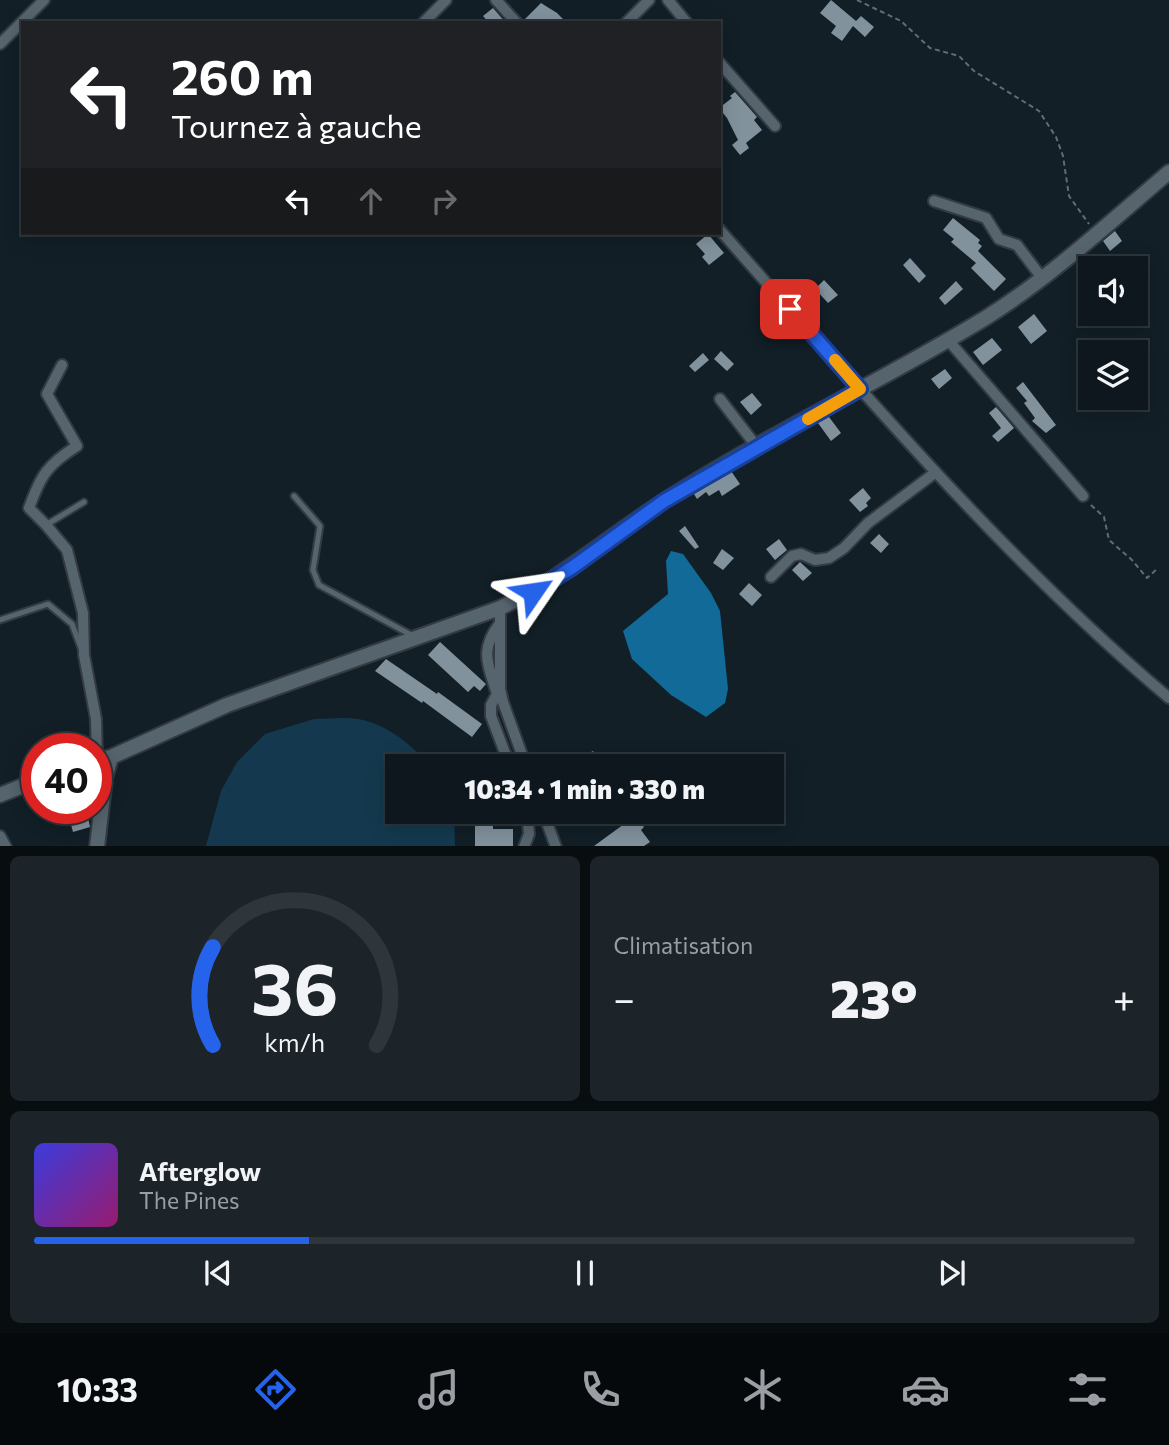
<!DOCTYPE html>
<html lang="fr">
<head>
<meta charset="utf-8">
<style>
  :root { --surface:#0e171d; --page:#1c242a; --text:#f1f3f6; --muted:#9b9fa4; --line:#2e363b; --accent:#2563eb }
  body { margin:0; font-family:Commissioner,sans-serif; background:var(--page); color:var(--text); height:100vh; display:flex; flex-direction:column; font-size:26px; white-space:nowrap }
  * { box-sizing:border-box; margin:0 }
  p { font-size:23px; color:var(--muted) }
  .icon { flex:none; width:38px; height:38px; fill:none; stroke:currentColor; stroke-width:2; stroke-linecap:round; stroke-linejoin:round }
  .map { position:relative; height:846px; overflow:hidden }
  .sheet { display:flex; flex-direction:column; gap:10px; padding:10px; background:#080d10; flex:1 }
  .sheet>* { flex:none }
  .guide { position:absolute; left:21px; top:21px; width:700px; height:214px; border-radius:0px; box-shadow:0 4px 18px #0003,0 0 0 2px var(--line); background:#202124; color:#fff; overflow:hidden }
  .fabs { position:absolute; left:1078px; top:256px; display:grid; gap:14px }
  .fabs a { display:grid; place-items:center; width:70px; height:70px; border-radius:0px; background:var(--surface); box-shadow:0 4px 18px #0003,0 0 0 2px var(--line); font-size:35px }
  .speed { position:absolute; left:21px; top:733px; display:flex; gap:14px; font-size:35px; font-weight:700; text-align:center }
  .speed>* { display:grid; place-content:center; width:91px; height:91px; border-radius:50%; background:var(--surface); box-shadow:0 4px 18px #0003,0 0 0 2px var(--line); line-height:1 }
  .speed .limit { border:10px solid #d22; background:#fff; color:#111 }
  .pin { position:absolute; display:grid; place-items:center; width:60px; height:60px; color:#fff; margin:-30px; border-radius:14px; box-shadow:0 4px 10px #0006 }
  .me { position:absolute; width:77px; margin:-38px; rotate:58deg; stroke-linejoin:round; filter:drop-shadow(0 0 5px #0008) }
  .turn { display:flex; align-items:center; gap:24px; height:147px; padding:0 35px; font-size:32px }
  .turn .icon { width:91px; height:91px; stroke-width:2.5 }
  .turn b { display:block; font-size:49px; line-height:60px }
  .lanes { display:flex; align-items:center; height:66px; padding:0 35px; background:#0003; justify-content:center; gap:35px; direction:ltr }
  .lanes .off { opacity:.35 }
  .big { font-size:52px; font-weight:800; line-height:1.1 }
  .sheet .tile { flex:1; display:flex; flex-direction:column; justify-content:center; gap:10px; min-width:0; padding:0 24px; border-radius:10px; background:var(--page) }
  .sheet .dial { align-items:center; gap:0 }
  .dial svg { height:182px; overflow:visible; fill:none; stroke:var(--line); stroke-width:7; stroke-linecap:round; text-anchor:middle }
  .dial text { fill:var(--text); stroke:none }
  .song { display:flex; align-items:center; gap:21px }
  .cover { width:84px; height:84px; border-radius:10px; background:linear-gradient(135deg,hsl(240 70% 55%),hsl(320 70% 35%)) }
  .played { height:7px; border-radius:4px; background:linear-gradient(90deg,var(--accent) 25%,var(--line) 25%) }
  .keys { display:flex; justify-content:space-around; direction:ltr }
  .heat { display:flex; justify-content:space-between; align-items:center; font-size:38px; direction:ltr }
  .sheet .tiles { flex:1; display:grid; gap:10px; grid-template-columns:1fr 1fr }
  .tile:last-child { grid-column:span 2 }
  .trip { position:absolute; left:385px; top:754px; width:399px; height:70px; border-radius:0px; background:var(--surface); box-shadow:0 4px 18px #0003,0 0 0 2px var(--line); font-weight:800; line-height:70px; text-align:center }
  .menu { display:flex; height:112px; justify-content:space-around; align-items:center; background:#06090c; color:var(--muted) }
  .menu .icon { width:49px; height:49px }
  .menu .on { color:var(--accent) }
  .menu b { font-size:32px; color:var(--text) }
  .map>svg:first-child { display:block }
</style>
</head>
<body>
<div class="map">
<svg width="1169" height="847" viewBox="0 0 1169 847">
  <rect width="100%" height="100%" fill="#121f27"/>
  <path fill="#14394e" d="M 314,719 C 328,719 344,717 358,719 C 387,724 412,745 430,766 L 397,766 L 397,812 L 454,812 L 455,846 L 206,846 L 221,791 L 237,762 L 265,734 Z"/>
  <path fill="#116a97" d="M 671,551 L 683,554 L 711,593 L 720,611 L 728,689 L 725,703 L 706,717 L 671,695 L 632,659 L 623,631 L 668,594 L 666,561 Z"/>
  <path fill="#82929d" d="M 831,0 L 856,21 L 861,16 L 874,27 L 865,37 L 853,26 L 842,41 L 831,33 L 836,26 L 820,13 Z
    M 541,3 L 557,13 L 567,23 L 525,23 L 524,20 Z
    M 493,8 L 506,23 L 489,23 L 483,16 Z
    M 735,92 L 757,117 L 754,120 L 762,130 L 746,143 L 749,148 L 740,155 L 732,145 L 738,140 L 727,118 L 719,108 L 732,98 L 730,96 Z
    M 953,218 L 980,240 L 978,243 L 982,246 L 978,251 L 1006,279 L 994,291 L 971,268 L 976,263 L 951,242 L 954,239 L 943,230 Z
    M 1115,231 L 1122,241 L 1110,251 L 1103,241 Z
    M 708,234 L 724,253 L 709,265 L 702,257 L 705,254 L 696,244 Z
    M 910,258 L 926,276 L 919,283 L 903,265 Z
    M 824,280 L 838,295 L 828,303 L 815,289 Z
    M 956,281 L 963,289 L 945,305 L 939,298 Z
    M 1034,314 L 1047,331 L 1031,344 L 1018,327 Z
    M 992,338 L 1002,350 L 983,365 L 973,352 Z
    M 721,351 L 734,364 L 727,371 L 714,359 Z
    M 703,353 L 709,360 L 695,372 L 689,366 Z
    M 945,369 L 952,378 L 939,389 L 931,379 Z
    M 1023,382 L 1056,425 L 1046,433 L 1032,421 L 1035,418 L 1024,403 L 1027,401 L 1016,388 Z
    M 752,393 L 762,405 L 751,415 L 740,402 Z
    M 996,407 L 1014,428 L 998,442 L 992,436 L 1001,428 L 989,413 Z
    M 829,417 L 841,433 L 831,441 L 818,423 Z
    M 731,471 L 740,484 L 722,496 L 719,490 L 709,496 L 706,492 L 697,499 L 694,494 Z
    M 863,488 L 871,498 L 866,503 L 868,506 L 860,512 L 849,500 Z
    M 685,526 L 699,547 L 695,549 L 679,531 Z
    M 879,534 L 889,544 L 881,553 L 870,543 Z
    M 779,539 L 787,550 L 775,560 L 766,549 Z
    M 722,549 L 734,558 L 723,570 L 713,563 Z
    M 800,562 L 812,573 L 803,581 L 792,570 Z
    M 749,583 L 762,595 L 752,606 L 739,594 Z
    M 440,642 L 486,684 L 480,691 L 474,686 L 468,692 L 428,655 Z
    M 386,659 L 437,694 L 438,692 L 482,724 L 472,737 L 423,701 L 422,703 L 375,671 Z
    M 593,751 L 602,766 L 583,766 L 579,759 Z
    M 78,808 L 86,808 L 90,827 L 73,832 L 70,821 L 77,819 L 74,810 Z
    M 475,812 L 493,812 L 493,829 L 513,829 L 513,846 L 475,846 Z
    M 635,816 L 644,827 L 641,830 L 650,842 L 644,846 L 594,846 Z"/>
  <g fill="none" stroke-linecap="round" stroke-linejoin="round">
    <defs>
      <path id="service" d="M 294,496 L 320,526 L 313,570 L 319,585 L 413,636
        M 46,525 L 84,502
        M 0,620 L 48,604 L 72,624 L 81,648"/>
      <path id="minor" d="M 496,0 L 517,23
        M 668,0 L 687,23
        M 423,23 L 446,0
        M 626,23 L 649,0
        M 0,44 L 44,0
        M 719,62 L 775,126
        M 934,201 L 986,218 L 999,239 L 1017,245 L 1042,278
        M 719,229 C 862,391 1003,558 1169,698
        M 948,340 L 1083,496
        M 62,365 L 47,394 L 77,446 C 47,465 41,475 29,508 L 46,525 L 67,550 L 83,613 L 84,655 L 96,719 L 97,760
        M 720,399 L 757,447
        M 771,577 L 792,556 L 801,554 L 815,560 L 829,558 L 844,548 L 868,523 L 936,472
        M 500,608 L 500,689 L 503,702 L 526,766
        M 500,689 L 491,705 L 491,716 L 510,766
        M 496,691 C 487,662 480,649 500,623
        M 543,812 L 556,847
        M 0,836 L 6,847
        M 524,847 L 529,834 L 527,812"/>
      <path id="tertiary" d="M 96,760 L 111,757 L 227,705 L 500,608 C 562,578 607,538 664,501 C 768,434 881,382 987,317 C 1052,276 1110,222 1169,172
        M 0,795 L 37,780
        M 97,847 L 105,778 L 111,757"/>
    </defs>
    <use href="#service" stroke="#333b42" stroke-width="9"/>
    <use href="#minor" stroke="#333b42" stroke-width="14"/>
    <use href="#tertiary" stroke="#333b42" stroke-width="18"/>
    <path stroke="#616c73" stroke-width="2" stroke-dasharray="5 3.5" stroke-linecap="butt" d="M 857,0 L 901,21 L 930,48 L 959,56 L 974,71 L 1039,111 L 1056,137 L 1063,156 L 1069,196 L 1089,224
      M 1091,505 L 1104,517 L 1109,540 L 1132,560 L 1147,578 L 1157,569"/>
    <use href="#service" stroke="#56646e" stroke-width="5"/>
    <use href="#minor" stroke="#56646e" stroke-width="10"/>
    <use href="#tertiary" stroke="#56646e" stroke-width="14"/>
  </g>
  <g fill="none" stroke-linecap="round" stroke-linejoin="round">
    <defs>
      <path id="route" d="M 533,592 L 573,567 L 664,501 L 860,389 L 790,309"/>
    </defs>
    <use href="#route" stroke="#184099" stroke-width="18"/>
    <use href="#route" stroke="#2563eb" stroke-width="12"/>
    <path stroke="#f59e0b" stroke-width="12" d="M 808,419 L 860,389 L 835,360"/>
  </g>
</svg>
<div class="fabs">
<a><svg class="icon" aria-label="sound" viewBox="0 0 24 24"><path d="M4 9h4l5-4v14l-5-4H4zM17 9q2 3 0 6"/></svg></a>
<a><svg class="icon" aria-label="layers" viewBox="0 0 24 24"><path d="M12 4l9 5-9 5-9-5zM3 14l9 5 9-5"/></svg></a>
</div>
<div class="speed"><div class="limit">40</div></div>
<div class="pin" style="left:790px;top:309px;background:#d93025"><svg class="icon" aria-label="arrive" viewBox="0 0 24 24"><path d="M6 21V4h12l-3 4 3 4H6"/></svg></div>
<svg class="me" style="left:533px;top:592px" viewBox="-20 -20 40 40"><path d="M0-17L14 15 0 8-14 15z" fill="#2563eb" stroke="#fff" stroke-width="4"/></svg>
<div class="trip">10:34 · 1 min · 330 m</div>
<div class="guide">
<div class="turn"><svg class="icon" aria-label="left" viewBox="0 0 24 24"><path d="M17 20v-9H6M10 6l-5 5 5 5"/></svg><div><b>260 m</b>Tournez à gauche</div></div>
<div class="lanes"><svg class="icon" aria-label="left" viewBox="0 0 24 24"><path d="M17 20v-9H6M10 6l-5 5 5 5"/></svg><svg class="icon off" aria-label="ahead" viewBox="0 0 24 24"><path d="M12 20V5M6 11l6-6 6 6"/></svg><svg class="icon off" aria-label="right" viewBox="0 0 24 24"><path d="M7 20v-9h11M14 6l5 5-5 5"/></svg></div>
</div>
</div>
<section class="sheet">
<div class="tiles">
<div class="tile dial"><svg viewBox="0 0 100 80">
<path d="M14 69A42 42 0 1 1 86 69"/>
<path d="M14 69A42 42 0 0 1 14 26" stroke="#2563eb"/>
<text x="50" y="56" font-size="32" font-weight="700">36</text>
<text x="50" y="72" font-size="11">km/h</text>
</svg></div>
<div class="tile"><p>Climatisation</p>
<div class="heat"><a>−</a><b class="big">23°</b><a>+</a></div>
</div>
<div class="tile">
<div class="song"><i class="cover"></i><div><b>Afterglow</b><p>The Pines</p></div></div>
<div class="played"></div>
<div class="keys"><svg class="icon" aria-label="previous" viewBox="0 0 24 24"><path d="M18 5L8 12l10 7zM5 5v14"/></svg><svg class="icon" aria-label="pause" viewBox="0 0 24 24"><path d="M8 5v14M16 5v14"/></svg><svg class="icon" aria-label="next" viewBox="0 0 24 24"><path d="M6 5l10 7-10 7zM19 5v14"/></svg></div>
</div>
</div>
</section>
<nav class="menu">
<b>10:33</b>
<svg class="icon on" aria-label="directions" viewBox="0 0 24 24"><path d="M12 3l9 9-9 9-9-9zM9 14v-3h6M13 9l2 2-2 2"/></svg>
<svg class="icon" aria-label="music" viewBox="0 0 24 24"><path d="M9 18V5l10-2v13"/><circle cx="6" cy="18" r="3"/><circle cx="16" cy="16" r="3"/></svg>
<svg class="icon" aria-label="phone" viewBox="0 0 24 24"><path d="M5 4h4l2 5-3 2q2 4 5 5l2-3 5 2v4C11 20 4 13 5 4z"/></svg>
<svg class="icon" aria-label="climate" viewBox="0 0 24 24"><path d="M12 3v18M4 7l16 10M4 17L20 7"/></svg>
<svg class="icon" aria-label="car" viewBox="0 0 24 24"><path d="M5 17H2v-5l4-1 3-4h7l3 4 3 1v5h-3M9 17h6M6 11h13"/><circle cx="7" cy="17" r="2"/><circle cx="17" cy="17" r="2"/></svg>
<svg class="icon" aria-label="filters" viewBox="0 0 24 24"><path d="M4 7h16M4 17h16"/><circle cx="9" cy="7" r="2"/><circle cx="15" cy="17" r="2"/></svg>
</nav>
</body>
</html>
